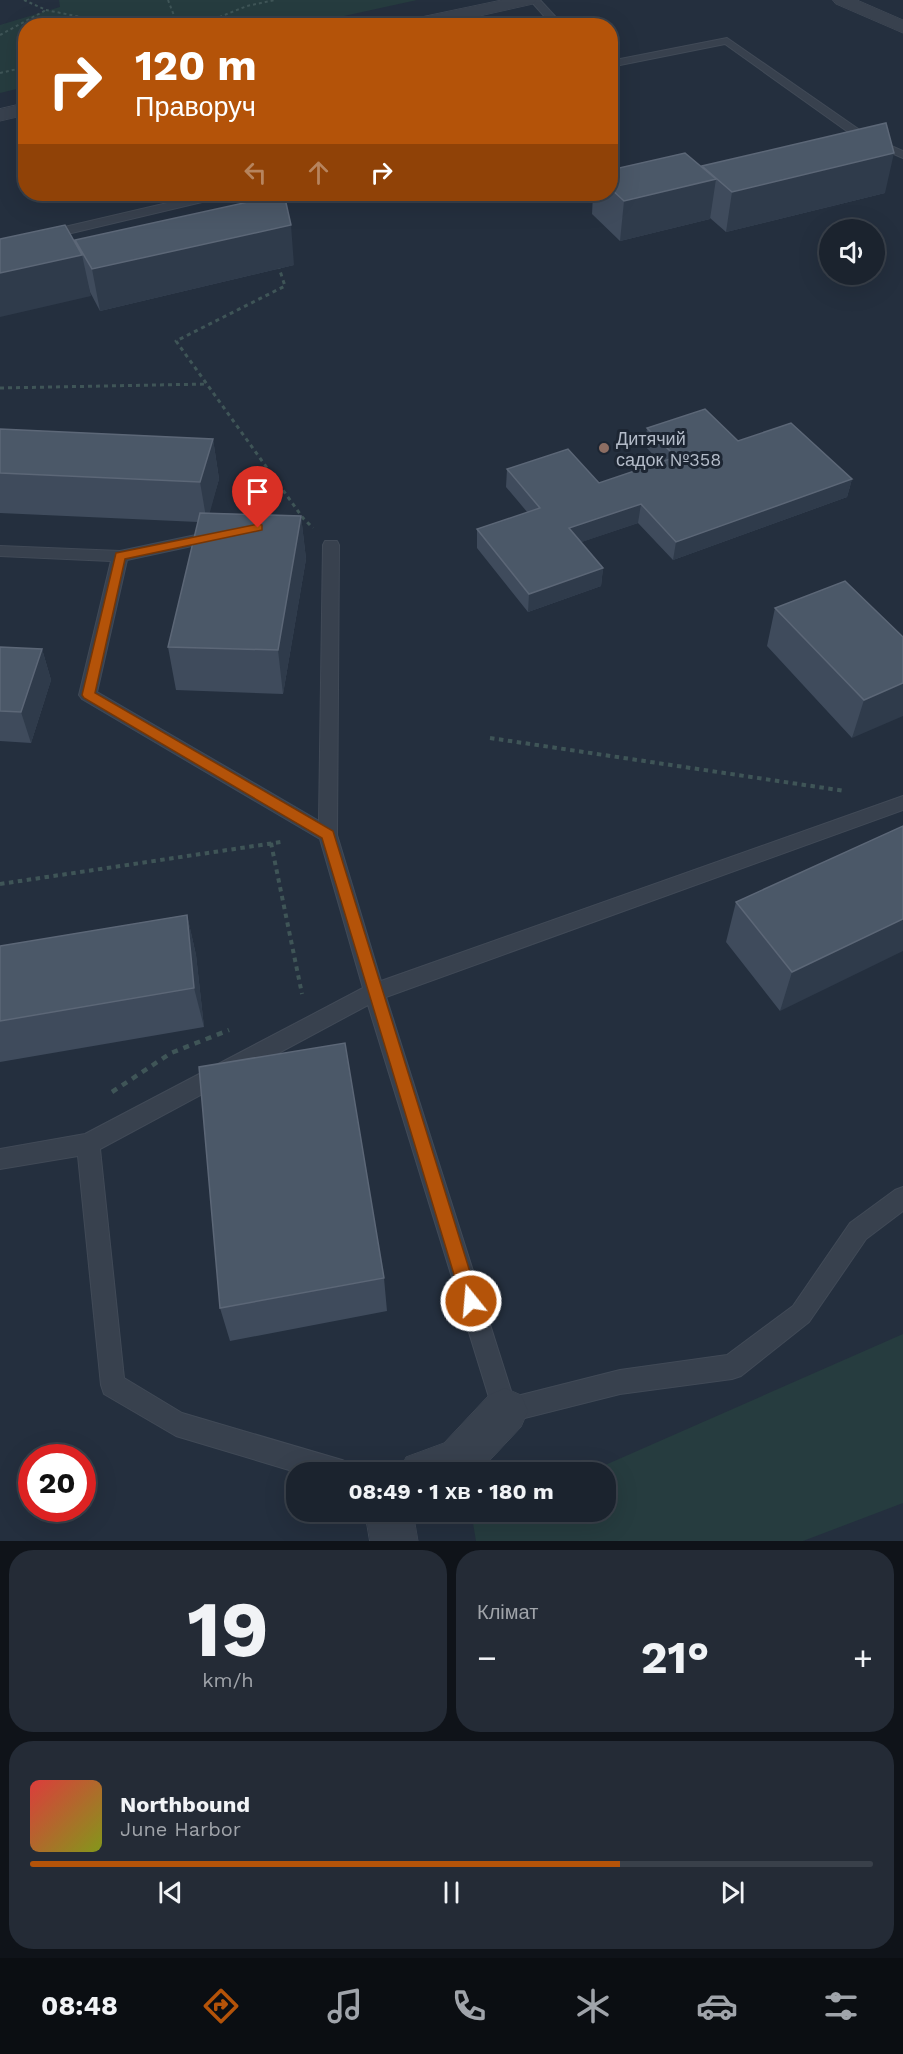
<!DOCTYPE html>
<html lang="uk">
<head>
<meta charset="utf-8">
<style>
  :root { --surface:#1b232e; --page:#242b36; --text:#f1f3f6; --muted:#a0a4aa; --line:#39404a; --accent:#b45309 }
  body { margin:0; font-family:"Work Sans",sans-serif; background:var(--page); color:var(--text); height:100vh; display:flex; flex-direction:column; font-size:22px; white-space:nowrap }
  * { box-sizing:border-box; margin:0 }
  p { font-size:20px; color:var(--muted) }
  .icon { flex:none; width:33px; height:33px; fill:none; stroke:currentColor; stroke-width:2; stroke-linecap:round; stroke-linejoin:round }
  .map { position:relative; height:1541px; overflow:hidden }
  .side { display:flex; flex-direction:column; gap:9px; padding:9px; background:#0f1319; flex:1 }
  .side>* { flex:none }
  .banner { position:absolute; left:18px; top:18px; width:600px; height:183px; border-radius:24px; box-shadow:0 6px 24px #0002,0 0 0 2px var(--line); background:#b45309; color:#fff; overflow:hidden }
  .tools { position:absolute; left:819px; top:219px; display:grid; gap:12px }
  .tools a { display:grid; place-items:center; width:66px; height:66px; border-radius:50%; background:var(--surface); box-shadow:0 6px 24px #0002,0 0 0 2px var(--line); font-size:30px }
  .speed { position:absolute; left:18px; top:1444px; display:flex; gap:12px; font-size:30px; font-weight:700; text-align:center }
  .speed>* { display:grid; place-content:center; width:78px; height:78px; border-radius:50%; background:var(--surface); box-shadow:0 6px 24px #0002,0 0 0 2px var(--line); line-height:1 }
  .speed .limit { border:9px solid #d22; background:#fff; color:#111 }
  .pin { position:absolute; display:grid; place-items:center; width:51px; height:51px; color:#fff; margin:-62px -26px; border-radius:50% 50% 50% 0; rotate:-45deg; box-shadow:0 0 6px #0007 }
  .pin .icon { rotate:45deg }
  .me { position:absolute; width:66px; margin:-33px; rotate:343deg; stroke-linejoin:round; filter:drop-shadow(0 0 4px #0008) }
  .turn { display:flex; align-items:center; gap:21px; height:126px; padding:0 18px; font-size:27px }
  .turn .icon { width:78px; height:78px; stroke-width:2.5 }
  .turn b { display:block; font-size:42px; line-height:51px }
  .lanes { display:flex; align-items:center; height:57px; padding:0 18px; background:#0003; justify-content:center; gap:30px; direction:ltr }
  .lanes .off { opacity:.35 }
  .big { font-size:45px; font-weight:700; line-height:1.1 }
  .side .tile { flex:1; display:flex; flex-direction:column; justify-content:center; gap:9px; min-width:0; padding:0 21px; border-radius:24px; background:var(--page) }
  .side .dial { align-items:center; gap:0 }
  .dial b { font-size:78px; line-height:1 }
  .song { display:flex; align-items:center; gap:18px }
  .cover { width:72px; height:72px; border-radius:9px; background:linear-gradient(135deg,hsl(0 70% 55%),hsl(70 70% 35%)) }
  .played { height:6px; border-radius:3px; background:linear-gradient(90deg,var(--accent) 70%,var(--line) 70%) }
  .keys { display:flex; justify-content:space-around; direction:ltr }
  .heat { display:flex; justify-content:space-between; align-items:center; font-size:33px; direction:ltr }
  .side .tiles { flex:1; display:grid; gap:9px; grid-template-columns:1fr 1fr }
  .tile:last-child { grid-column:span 2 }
  .trip { position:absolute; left:286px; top:1462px; width:330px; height:60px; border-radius:24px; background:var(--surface); box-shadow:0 6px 24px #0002,0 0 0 2px var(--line); font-weight:700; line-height:60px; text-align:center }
  .dock { display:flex; height:96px; justify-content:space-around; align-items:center; background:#0b0e12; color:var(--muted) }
  .dock .icon { width:42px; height:42px }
  .dock .selected { color:var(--accent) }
  .dock b { font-size:27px; color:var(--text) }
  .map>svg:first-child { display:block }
</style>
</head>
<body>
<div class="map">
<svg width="903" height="1541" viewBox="0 0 903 1541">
  <rect width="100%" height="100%" fill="#242f3e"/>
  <path fill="#263c3f" d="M 59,0 L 417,0 L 303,25 L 26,26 L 25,87 L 0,93 L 0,25 L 60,7 Z
    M 903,1334 L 903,1503 L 803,1541 L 476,1541 L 473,1523 L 499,1512 L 606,1512 L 606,1473 L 587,1473 Z"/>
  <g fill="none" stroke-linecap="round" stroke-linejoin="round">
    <defs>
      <path id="service" d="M 530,0 L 540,0 L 564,26 L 553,26 Z
        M 727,38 L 864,133 L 864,137 L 842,141 L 842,137 L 851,134 L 725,44 L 610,67 L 610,61 Z
        M 873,138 L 903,151 L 903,158 L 869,143 L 867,141 Z
        M 206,194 L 225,194 L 219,198 L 0,250 L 0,242 Z
        M 215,531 L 220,532 L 223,536 L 220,540 L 127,560 L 97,692 L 319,821 L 323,545 L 325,541 L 337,541 L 339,545 L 337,835 L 381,981 L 903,796 L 903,810 L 386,997 L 513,1397 L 620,1370 L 727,1355 L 793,1306 L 850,1223 L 895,1190 L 903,1187 L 903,1211 L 866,1239 L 809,1322 L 741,1376 L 732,1379 L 620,1394 L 505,1423 L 496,1420 L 368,1005 L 100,1149 L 124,1378 L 182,1413 L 342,1460 L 351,1464 L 355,1473 L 299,1473 L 176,1436 L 104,1394 L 101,1385 L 78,1156 L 0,1169 L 0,1149 L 85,1134 L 363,988 L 320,839 L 82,699 L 79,695 L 111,561 L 0,556 L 0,546 L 120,551 Z"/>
      <path id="minor" d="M 502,0 L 536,0 L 533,4 L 435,26 L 398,26 L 400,22 L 407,20 Z
        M 833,0 L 857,0 L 903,20 L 903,33 L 836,4 Z
        M 26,103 L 26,115 L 0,121 L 0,109 Z
        M 505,1388 L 521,1395 L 528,1411 L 521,1427 L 478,1473 L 399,1473 L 406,1457 L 444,1443 L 489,1395 Z
        M 365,1512 L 413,1512 L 418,1541 L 370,1541 Z"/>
    </defs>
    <use href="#service" stroke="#414a57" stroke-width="2"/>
    <use href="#minor" stroke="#414a57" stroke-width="1"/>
    <path stroke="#3f5557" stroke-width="2" stroke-dasharray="3 3" stroke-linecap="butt" d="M 24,0 L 46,10 L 125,26
      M 168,0 L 178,26
      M 197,26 L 247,6 L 275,0
      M 0,35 L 46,10
      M 0,73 L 26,67
      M 254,194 L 257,204"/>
    <path stroke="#3f5557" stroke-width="3" stroke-dasharray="4 4" stroke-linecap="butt" d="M 278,265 L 285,286 L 176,341 L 303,518 L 313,528
      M 0,388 L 208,384"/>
    <path stroke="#3f5557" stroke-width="4" stroke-dasharray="4.5 4.5" stroke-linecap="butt" d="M 490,738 L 845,791
      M 271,843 L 302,994
      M 0,884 L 281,842"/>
    <path stroke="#3f5557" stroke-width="4.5" stroke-dasharray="6 6" stroke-linecap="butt" d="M 112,1092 L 171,1053 L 229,1030"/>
    <use href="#service" fill="#38414e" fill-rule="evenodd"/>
    <use href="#minor" fill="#38414e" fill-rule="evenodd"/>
  </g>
  <path fill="#3f4b5c" d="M 701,167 L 885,193 L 726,232 L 710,218 L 710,219 L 620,241 L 592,214 L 593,194 L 610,194 L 610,170 Z
    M 75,240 L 294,265 L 100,311 L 90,292 L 91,296 Z
    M 647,428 L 738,441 L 852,479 L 847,497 L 673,560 L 638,523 L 581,542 L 603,568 L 601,586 L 528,612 L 477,548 L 477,529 L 528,513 L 506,487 L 507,469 L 599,483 L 660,462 L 645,446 Z
    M 0,429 L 213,439 L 219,479 L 209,513 L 301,516 L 306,559 L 283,694 L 176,690 L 168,647 L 198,522 L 0,513 Z
    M 775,608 L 903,637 L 852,738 L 767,646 Z
    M 0,647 L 42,649 L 51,680 L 31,743 L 0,741 Z
    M 903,826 L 780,1011 L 726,942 L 736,902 Z
    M 187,915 L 196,955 L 204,1027 L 0,1062 L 0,946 Z
    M 384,1278 L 387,1311 L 230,1341 L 220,1308 Z"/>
  <path fill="#2f3b4b" d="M 894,153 L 885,193 L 726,232 L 732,192 Z
    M 716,179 L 710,219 L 620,241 L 624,201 Z
    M 291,225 L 294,265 L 100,311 L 92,269 Z
    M 82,255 L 91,296 L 0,317 L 0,273 Z
    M 213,439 L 219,479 L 207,523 L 200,482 Z
    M 852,479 L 847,497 L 673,560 L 676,542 Z
    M 641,504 L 638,523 L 567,547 L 569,528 Z
    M 301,516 L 306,559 L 283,694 L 278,650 Z
    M 603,568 L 601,586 L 528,612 L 529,594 Z
    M 42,649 L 51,680 L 31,743 L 21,712 Z
    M 903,683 L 903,716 L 852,738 L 864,700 Z
    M 187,915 L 196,955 L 204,1027 L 194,988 Z
    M 903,919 L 903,951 L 780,1011 L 792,972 Z"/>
  <path fill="#4b5868" stroke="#5c6777" stroke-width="1.5" d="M 886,123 L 894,153 L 732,192 L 702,166 Z
    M 685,153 L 716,179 L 624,201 L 610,188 L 610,170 Z
    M 284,194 L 291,225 L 92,269 L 75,240 Z
    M 65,225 L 82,255 L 0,273 L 0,239 Z
    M 705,409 L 738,441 L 791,423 L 852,479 L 676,542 L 641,504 L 569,528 L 603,568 L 529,594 L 477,529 L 540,508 L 507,469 L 568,449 L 599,483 L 676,457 L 647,428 Z
    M 0,429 L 213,439 L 200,482 L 0,473 Z
    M 200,513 L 301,516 L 278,650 L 168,647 Z
    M 845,581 L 903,637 L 903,683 L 864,700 L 775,608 Z
    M 0,647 L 42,649 L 21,712 L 0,711 Z
    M 903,826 L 903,919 L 792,972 L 736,902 Z
    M 187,915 L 194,988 L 0,1021 L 0,946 Z
    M 345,1043 L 384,1278 L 220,1308 L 199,1067 Z"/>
  <path fill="#b45309" stroke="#753606" stroke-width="1.5" d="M 258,524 L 262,525 L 262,530 L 125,559 L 95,693 L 333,831 L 479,1301 L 477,1307 L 471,1310 L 464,1307 L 462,1301 L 322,838 L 84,698 L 82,695 L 116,553 Z"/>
  <circle fill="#8d6e63" stroke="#1d2633" stroke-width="2" cx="604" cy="448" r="6"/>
  <g text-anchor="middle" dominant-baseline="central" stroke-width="6" stroke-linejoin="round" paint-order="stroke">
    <g font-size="18" fill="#b4bcc9" stroke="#1d2633" text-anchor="start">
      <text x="616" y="438">Дитячий<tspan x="616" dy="21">садок №358</tspan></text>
    </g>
  </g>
</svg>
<div class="tools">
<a><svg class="icon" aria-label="sound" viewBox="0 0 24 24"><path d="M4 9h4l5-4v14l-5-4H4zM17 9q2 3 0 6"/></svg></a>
</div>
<div class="speed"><div class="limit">20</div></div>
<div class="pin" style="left:258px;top:528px;background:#d93025"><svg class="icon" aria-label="arrive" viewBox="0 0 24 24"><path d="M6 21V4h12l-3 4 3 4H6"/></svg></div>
<svg class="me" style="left:471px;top:1301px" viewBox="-20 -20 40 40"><circle r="17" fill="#b45309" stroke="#fff" stroke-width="3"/><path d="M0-11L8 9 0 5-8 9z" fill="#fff"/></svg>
<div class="trip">08:49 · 1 хв · 180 m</div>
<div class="banner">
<div class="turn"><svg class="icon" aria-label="right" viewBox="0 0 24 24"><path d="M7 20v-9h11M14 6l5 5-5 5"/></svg><div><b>120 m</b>Праворуч</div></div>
<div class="lanes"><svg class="icon off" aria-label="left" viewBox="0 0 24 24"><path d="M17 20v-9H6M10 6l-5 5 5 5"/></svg><svg class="icon off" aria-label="ahead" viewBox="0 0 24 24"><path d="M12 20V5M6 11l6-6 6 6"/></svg><svg class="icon" aria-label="right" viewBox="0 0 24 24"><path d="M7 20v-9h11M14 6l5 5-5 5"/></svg></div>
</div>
</div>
<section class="side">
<div class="tiles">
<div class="tile dial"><b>19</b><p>km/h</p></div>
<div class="tile"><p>Клімат</p>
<div class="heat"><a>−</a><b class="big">21°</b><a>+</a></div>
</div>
<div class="tile">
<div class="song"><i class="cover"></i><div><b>Northbound</b><p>June Harbor</p></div></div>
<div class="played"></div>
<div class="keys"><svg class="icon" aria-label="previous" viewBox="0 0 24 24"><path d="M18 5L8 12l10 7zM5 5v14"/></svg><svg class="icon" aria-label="pause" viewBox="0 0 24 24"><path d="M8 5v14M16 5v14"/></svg><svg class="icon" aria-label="next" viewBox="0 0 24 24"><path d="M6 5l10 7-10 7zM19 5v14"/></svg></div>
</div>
</div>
</section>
<nav class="dock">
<b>08:48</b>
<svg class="icon selected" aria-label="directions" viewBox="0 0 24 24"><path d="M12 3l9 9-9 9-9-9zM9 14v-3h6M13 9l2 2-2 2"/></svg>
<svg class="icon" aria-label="music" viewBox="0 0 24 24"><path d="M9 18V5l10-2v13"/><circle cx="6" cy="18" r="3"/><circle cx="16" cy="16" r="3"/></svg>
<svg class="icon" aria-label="phone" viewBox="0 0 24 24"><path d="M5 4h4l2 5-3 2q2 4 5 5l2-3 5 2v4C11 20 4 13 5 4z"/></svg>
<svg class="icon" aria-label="climate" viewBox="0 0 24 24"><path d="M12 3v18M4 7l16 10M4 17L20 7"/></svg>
<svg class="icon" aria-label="car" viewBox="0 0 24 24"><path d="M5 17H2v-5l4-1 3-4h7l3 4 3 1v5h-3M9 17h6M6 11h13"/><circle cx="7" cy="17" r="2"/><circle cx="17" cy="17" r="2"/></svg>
<svg class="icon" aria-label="filters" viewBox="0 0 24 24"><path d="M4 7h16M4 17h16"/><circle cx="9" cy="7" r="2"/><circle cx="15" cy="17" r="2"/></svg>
</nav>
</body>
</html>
